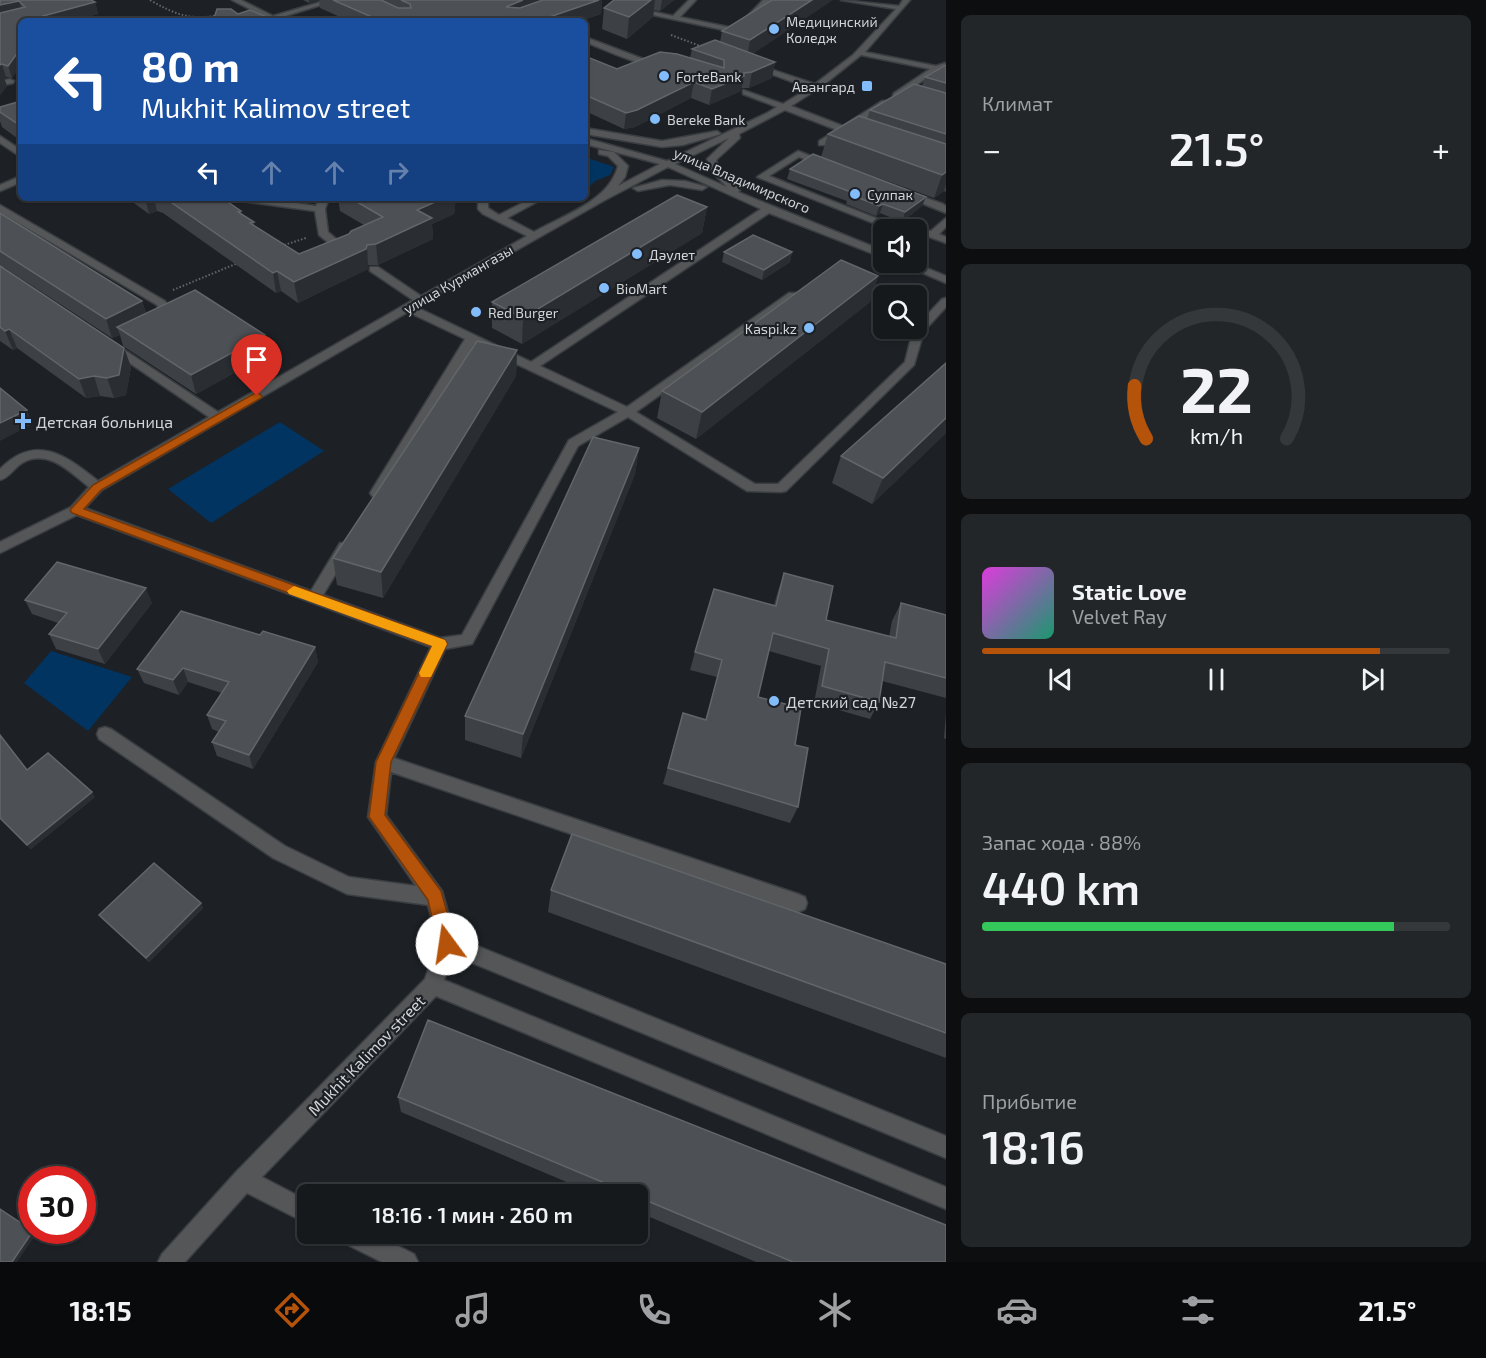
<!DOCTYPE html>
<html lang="ru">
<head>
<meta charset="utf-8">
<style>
  :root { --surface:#16191c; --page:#232629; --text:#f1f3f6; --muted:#9ea0a3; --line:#35383b; --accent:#b45309 }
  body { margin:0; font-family:"Exo 2",sans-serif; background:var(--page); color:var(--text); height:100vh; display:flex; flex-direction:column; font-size:22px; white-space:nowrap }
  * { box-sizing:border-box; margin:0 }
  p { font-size:20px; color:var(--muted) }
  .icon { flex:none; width:33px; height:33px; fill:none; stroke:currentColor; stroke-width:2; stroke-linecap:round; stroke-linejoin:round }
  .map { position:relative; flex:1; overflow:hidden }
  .details { display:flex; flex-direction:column; gap:15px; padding:15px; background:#0c0e0f; width:540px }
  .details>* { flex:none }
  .hud { position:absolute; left:18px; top:18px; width:570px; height:183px; border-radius:9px; box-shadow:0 2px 4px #0004,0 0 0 2px var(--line); background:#1a4fa0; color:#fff; overflow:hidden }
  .fabs { position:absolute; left:873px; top:219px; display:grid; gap:12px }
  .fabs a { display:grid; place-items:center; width:54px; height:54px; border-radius:9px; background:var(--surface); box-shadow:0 2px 4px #0004,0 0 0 2px var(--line); font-size:30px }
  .speed { position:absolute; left:18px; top:1166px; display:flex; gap:12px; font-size:30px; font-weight:700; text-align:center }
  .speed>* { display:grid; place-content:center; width:78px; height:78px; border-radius:50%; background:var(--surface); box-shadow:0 2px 4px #0004,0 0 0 2px var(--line); line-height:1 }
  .speed .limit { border:9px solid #d22; background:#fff; color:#111 }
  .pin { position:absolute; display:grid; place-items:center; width:51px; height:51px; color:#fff; margin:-62px -26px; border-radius:50% 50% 50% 0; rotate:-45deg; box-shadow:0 0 6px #0007 }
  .pin .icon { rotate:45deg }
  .me { position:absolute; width:66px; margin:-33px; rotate:346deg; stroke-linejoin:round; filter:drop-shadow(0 0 4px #0008) }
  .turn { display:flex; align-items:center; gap:21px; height:126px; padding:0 24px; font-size:27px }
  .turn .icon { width:78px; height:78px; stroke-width:2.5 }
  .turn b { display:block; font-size:42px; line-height:51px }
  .lanes { display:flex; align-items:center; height:57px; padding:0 24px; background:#0003; justify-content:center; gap:30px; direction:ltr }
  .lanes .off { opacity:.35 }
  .big { font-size:45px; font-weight:600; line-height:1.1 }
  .details .widget { flex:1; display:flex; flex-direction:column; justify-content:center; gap:9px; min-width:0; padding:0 21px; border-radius:9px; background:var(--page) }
  .details .dial { align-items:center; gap:0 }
  .dial svg { height:156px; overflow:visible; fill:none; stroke:var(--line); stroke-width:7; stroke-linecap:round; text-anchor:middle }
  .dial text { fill:var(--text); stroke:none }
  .song { display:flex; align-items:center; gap:18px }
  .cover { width:72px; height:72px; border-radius:9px; background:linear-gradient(135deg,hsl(300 70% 55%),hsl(160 70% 35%)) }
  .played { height:6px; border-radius:3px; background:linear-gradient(90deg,var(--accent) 85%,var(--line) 85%) }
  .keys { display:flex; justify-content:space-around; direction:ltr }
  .heat { display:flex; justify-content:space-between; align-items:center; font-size:33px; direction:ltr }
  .charge { height:9px; border-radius:4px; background:linear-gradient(90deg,#34c759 88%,var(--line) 0) }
  .trip { position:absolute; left:297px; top:1184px; width:351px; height:60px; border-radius:9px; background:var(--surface); box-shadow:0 2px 4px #0004,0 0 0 2px var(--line); font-weight:600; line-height:60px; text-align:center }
  .menu { display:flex; height:96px; justify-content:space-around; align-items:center; background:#090a0b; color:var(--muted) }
  .menu .icon { width:42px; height:42px }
  .menu .selected { color:var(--accent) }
  .menu b { font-size:27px; color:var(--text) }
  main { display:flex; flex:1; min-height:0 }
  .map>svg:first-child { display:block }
</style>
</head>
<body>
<main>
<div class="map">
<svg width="946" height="1262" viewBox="0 0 946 1262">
  <rect width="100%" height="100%" fill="#1d2125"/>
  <path fill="#013461" d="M 585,157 L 614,167 L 610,175 L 595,181 L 585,191 Z
    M 280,422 L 324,451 L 211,523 L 168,489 Z
    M 51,651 L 132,677 L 88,731 L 24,683 Z"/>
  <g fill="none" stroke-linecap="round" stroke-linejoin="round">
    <defs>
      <path id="minor" d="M 232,0 L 241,0 L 273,16 L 327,0 L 337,0 L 279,18 L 283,21 L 273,21 Z
        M 626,0 L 633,0 L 627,6 L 673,16 L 689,0 L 696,0 L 680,17 L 733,28 L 738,26 L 763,0 L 770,0 L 744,30 L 733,32 L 620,8 Z
        M 841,0 L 899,6 L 903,0 L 910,0 L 865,52 L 936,66 L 945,63 L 946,72 L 938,71 L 897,97 L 893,95 L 894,93 L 930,69 L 861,55 L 821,87 L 821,90 L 816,90 L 791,106 L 843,126 L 882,101 L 888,101 L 888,105 L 850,129 L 858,132 L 858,136 L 844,133 L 825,145 L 819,145 L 819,141 L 837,130 L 785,110 L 739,134 L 740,138 L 716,160 L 720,170 L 740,190 L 738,192 L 884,251 L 884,258 L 769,213 L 540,366 L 627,407 L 789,293 L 797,293 L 797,297 L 636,412 L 755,484 L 778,484 L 905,362 L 913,330 L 942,299 L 946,298 L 946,307 L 924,331 L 914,365 L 786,491 L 781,492 L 747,491 L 628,417 L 578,446 L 472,644 L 445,649 L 394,758 L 798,894 L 805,897 L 807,903 L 805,909 L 798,912 L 391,772 L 386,815 L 442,891 L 455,937 L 946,1136 L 946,1158 L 453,955 L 444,980 L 946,1187 L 946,1209 L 436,996 L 262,1177 L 308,1201 L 308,1224 L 247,1193 L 185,1262 L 158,1262 L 162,1254 L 236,1172 L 425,979 L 438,943 L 428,905 L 347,894 L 273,858 L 99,739 L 97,734 L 99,729 L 105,727 L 111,729 L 285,846 L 349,877 L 416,886 L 368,817 L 376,762 L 431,647 L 77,515 L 0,553 L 0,542 L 71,507 L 89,487 C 70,472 48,448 22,463 C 14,468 9,478 0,480 L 0,469 C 36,433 65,455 98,481 L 209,417 L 106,347 L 106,343 L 114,343 L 218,412 L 413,300 L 370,271 L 370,267 L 378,267 L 421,296 L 527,236 L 483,214 L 478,209 L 478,198 L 488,198 L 488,208 L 499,215 L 532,198 L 544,198 L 507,218 L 534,232 C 564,215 609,201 618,166 L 608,156 L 599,154 L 599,150 L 614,152 L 628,166 L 625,177 L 618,186 L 660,164 L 585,144 L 585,138 L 667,161 L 767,113 L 777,107 L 743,94 L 743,90 L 783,104 L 809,88 L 752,67 L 752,63 L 815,84 L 853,55 L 896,9 ZM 729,138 L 707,159 L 713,173 L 727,187 L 675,164 ZM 668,167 L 761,209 L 531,362 L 416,307 L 605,200 ZM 408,312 L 465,339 L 370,493 L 372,496 L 382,496 L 474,344 L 618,412 L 569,440 L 462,635 L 440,638 L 323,595 L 352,547 L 350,543 L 340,543 L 311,591 L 85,508 L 102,490 Z
        M 585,37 L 646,60 L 664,63 C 649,72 602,48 585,42 Z
        M 10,79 L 14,81 L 13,83 L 0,86 L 0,81 Z
        M 585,128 L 662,141 L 717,131 L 721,134 L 683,145 L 662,147 L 585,134 Z
        M 0,136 L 21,150 L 21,157 L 0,143 Z
        M 798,151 L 831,164 L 826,167 L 799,157 L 769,176 L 906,230 L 891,230 L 757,177 Z
        M 21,176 L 21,182 L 0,191 L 0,185 Z
        M 662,180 L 685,181 L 707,187 L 702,190 L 670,185 L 638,191 L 633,188 Z
        M 907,191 L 943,204 L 946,206 L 946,213 L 904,196 L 904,192 Z
        M 237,198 L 262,198 L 316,206 L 319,198 L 329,198 L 325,209 L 328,232 L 351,252 L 342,254 L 319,235 L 315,211 L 242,201 Z
        M 0,205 L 165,301 L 170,311 L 166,322 L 153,324 L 151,322 L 157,318 L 160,311 L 157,305 L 0,212 Z
        M 946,218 L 946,227 L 939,234 L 946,237 L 946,243 L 924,235 L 916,235 L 916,230 L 914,230 L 931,231 Z
        M 897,262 L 912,262 L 946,276 L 946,283 Z
        M 337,1233 L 372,1233 L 414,1254 L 418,1262 L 382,1262 L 340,1241 Z"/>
    </defs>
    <use href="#minor" stroke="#3a3e42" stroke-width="3"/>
    <path stroke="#63666a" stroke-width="2" stroke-dasharray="1.5 2" stroke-linecap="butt" d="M 150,0 C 174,14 191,21 219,15
      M 671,35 L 703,47
      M 281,246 L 306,238
      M 173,290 L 238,263"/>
    <use href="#minor" fill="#545658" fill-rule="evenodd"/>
  </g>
  <path fill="#3d4145" d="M 0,0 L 95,2 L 98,14 L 72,21 L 21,21 L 12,78 L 6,77 L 4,78 L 7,86 L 0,95 Z
    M 303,0 L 602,0 L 601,14 L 580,21 L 349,21 L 320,8 L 319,0 L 309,3 Z
    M 614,0 L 674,0 L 660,11 L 654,10 L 653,17 L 627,39 L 602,29 L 604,8 Z
    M 772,0 L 753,54 L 775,62 L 772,78 L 749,88 L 741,88 L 741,91 L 709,105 L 691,98 L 635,127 L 624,129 L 585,111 L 585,56 L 617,69 L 690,58 L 692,49 L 720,42 L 722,31 Z
    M 946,65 L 946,192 L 944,191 L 934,198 L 821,157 L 828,134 L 867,119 L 870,110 L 922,86 L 925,77 Z
    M 21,101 L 21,141 L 2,127 L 0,121 L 0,107 Z
    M 790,169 L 922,206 L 902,222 L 880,213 L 876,216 L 846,204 L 847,201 L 787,179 Z
    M 127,198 L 222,198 L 241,211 L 242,214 L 254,222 L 254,225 L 299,254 L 349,234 L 364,225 L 340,211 L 338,198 L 456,198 L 454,214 L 432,224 L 433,239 L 378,265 L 368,265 L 368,269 L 298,303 L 281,291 L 276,293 L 163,213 L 157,211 L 149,214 Z
    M 707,207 L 702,233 L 522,344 L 492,328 L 492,302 Z
    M 0,213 L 142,301 L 146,313 L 269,354 L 196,394 L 123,346 L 120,335 L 112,338 L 5,268 L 2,267 L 124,348 L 131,367 L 126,395 L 114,398 L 100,396 L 86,398 L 17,348 L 13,350 L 0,341 Z
    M 724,252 L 792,252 L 790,262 L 762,280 L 722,262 Z
    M 878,276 L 870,302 L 696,439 L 657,418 L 662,391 Z
    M 517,350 L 516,376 L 383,598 L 337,585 L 333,558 Z
    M 946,363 L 946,433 L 872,504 L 832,483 L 841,456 Z
    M 639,448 L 635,474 L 521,758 L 465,740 L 465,716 Z
    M 784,573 L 826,620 L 889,637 L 892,621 L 901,603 L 946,615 L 946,698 L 882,681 L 879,702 L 870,719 L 814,703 L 821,666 L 769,651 L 758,697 L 795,745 L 798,807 L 790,823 L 663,784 L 683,713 L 706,719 L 717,677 L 690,670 L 695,652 L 774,605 L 778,591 Z
    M 25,600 L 152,603 L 105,664 L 56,649 L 49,634 L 58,623 L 32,614 Z
    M 260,635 L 315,647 L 318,662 L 253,769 L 217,756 L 212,742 L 219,732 L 212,729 L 207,715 L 222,693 L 188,682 L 179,695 L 144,683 L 137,669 Z
    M 946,714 L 946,739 L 944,738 Z
    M 0,735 L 27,770 L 95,797 L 31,849 L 0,819 Z
    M 551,890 L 946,964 L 946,1058 L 548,912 Z
    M 201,903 L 203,908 L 149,962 L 102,919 L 99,915 Z
    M 398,1097 L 946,1262 L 756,1262 L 638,1212 L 638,1194 L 595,1194 L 401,1112 Z"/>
  <path fill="#2a2e32" d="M 309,0 L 319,0 L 309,3 Z
    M 523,0 L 558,0 L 507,21 L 506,7 Z
    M 599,0 L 602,0 L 601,14 L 580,21 L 538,21 Z
    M 651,0 L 655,0 L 653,17 L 627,39 L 629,17 Z
    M 662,0 L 674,0 L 660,11 Z
    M 812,0 L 833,0 L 747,58 L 750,40 Z
    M 19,1 L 23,13 L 0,18 L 0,5 Z
    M 95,2 L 98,14 L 72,21 L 44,21 L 43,16 Z
    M 21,48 L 21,66 L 12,78 L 8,66 Z
    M 775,62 L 772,78 L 749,88 L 752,72 Z
    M 2,64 L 6,77 L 4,78 L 7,86 L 0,95 L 0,65 Z
    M 744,76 L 741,91 L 709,105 L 712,89 Z
    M 694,82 L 691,98 L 635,127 L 624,129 L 626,113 Z
    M 946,172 L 946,184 L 944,191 L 934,198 L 942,175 Z
    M 926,197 L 922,206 L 902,222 L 905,212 Z
    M 145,198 L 154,198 L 157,211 L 149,214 Z
    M 444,198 L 456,198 L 454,214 L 432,224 L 433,239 L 378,265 L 376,244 L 417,210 Z
    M 883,204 L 880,213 L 876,216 L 879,206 Z
    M 707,207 L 702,233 L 522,344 L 523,318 Z
    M 367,245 L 368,265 L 368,269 L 298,303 L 294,282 Z
    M 792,252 L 790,262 L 762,280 L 764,270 Z
    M 277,271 L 281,291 L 276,293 L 273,273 Z
    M 878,276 L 870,302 L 696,439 L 702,412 Z
    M 142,301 L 148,320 L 117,327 L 120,335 L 112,338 L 106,319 Z
    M 9,329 L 17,348 L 13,350 L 5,331 Z
    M 265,335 L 269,354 L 196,394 L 191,375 Z
    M 124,348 L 131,367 L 126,395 L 114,398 L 107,378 Z
    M 517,350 L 516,376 L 383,598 L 381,572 Z
    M 94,376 L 100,396 L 86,398 L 79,379 Z
    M 27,410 L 33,424 L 0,441 L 0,423 Z
    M 946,418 L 946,433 L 872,504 L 883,478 Z
    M 639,448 L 635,474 L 521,758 L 523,734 Z
    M 146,588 L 152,603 L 105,664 L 98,649 Z
    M 315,647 L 318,662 L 253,769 L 249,755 Z
    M 183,668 L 188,682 L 179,695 L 173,680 Z
    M 92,792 L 95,797 L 31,849 L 27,845 Z
    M 201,903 L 203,908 L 149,962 L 146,958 Z
    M 32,1230 L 37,1233 L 17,1262 L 12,1262 Z"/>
  <path fill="#4d5155" stroke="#626669" stroke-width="1.5" d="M 0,0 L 91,0 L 95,2 L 43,16 L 51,21 L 21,21 L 21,48 L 8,66 L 2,64 L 0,65 L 0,13 L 25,7 L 19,1 L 0,5 Z
    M 333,0 L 381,0 L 398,8 L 411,8 L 410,4 L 401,0 L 523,0 L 506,7 L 520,8 L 543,0 L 599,0 L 538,21 L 381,21 Z
    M 614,0 L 651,0 L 629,17 L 604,8 Z
    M 772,0 L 812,0 L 750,40 L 722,31 Z
    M 217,9 L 231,9 L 238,14 L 250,10 L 276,21 L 213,21 Z
    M 715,40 L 775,62 L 752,72 L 744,73 L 744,76 L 712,89 L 694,82 L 637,110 L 626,113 L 585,95 L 585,56 L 617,69 L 660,52 L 677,54 L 724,68 L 724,60 L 692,49 Z
    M 946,65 L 946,83 L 925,77 Z
    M 914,84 L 946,93 L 946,134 L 870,110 Z
    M 21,101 L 21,126 L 0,112 L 0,107 Z
    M 859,116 L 946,144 L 946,172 L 942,175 L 828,134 Z
    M 813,154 L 926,197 L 905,212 L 883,204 L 879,206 L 849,194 L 851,192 L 790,169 Z
    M 677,195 L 707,207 L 523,318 L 492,302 Z
    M 165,198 L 222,198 L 241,211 L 238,212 L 254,222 L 250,223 L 299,254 L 349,234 L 351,231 L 383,217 L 350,198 L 444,198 L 417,210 L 432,218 L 376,244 L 367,245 L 366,249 L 294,282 L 277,271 L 273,273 Z
    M 0,213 L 142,301 L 106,319 L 0,251 Z
    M 753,235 L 792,252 L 764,270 L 724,252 Z
    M 841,260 L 878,276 L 702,412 L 662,391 Z
    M 0,266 L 124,348 L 119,375 L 107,378 L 94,376 L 79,379 L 9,329 L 5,331 L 0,327 Z
    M 195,290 L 265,335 L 191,375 L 117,327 Z
    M 477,341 L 517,350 L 381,572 L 333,558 Z
    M 946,363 L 946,418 L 883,478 L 841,456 Z
    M 0,388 L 27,410 L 0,423 Z
    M 593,437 L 639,448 L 523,734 L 465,716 Z
    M 57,562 L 146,588 L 98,649 L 49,634 L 67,613 L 25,600 Z
    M 784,573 L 833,586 L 826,620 L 896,638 L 901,603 L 946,615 L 946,678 L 885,662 L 879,702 L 822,686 L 829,649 L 773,633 L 758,697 L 801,708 L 795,745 L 808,748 L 798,807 L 668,768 L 683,713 L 706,720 L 722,660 L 695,652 L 714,589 L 776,606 Z
    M 181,611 L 260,635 L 263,631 L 315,647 L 249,755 L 212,742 L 226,721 L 207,715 L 229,682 L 183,668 L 173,680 L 137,669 Z
    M 0,735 L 27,770 L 48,753 L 92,792 L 27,845 L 0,818 Z
    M 572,834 L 946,964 L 946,1033 L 551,890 Z
    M 154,863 L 201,903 L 146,958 L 99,915 Z
    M 428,1020 L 946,1225 L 946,1262 L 793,1262 L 638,1197 L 638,1194 L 631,1194 L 398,1097 Z
    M 0,1209 L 33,1231 L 12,1262 L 0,1262 Z"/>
  <path fill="#b45309" stroke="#753606" stroke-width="1.5" d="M 257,392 L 262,396 L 261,398 L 101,490 L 84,509 L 445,640 L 447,644 L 391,762 L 385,815 L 441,891 L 456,944 L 453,949 L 447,952 L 441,949 L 438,944 L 428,900 L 369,817 L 376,762 L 432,646 L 72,513 L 70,510 L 93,485 Z"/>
  <path fill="#f59e0b" d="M 294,586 L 445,640 L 447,644 L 431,677 L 421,677 L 419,673 L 432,646 L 289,594 L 287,591 Z"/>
  <g fill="#83bcfb" stroke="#1d2125" stroke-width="2">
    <circle cx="774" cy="29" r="6"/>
    <circle cx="664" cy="76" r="6"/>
    <rect x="861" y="80" width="12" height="12" rx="3"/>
    <circle cx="655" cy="119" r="6"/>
    <circle cx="855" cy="194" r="6"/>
    <circle cx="637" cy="254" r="6"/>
    <circle cx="604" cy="288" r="6"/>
    <circle cx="476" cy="312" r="6"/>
    <circle cx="809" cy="328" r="6"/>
    <path d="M20 412h6v6h6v6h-6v6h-6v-6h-6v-6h6z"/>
    <circle cx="774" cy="701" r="6"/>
  </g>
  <g text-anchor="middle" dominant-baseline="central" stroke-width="4.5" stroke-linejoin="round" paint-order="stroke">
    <g font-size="14" fill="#d3d5d8" stroke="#1d2125" text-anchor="start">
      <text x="786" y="21">Медицинский<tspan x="786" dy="16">Коледж</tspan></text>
      <text x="676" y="76">ForteBank</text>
      <text x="855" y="86" text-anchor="end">Авангард</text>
      <text x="667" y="119">Bereke Bank</text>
      <text x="867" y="194">Сулпак</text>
      <text x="649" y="254">Дәулет</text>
      <text x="616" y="288">BioMart</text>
      <text x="488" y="312">Red Burger</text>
      <text x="797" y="328" text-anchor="end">Kaspi.kz</text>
    </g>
    <g font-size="14" fill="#d3d5d8" stroke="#1d2125">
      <text transform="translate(742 180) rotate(23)">улица Владимирского</text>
      <text transform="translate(458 279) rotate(-30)">улица Курмангазы</text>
    </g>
    <g font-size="16" fill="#d3d5d8" stroke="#1d2125" text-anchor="start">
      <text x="36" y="421">Детская больница</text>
      <text x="786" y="701">Детский сад №27</text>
    </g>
    <g font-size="16" fill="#d3d5d8" stroke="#1d2125">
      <text transform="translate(366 1055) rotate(-46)">Mukhit Kalimov street</text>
    </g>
  </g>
</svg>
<div class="fabs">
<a><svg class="icon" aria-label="sound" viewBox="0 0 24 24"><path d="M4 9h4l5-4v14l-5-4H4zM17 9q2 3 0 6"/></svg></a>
<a><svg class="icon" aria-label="search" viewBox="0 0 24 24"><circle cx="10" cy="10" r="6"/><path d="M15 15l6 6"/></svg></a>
</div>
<div class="speed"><div class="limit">30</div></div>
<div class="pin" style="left:257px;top:396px;background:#d93025"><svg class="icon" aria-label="arrive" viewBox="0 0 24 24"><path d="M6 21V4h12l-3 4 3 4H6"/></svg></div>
<svg class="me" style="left:447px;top:944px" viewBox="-20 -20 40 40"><circle r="19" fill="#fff"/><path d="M0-13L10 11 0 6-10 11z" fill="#b45309"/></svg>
<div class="trip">18:16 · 1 мин · 260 m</div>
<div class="hud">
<div class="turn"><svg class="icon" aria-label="left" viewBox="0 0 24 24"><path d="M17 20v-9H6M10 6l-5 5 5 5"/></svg><div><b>80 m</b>Mukhit Kalimov street</div></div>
<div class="lanes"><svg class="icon" aria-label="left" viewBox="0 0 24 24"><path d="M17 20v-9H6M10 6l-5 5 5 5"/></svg><svg class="icon off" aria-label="ahead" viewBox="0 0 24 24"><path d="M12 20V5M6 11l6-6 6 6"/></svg><svg class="icon off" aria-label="ahead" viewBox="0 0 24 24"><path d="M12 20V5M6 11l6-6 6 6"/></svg><svg class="icon off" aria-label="right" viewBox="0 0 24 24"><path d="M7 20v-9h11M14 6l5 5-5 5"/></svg></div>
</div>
</div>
<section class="details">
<div class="widget"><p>Климат</p>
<div class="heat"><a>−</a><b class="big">21.5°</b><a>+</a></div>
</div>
<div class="widget dial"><svg viewBox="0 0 100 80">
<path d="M14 69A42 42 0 1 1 86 69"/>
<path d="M14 69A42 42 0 0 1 8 42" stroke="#b45309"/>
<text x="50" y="56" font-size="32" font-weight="700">22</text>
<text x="50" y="72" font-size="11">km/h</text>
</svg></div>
<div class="widget">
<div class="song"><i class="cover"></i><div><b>Static Love</b><p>Velvet Ray</p></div></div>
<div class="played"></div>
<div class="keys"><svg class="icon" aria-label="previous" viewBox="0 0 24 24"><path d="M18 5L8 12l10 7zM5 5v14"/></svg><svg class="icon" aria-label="pause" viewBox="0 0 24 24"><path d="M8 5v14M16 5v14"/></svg><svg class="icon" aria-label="next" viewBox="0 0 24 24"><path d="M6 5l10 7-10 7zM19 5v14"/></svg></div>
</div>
<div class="widget"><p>Запас хода · 88%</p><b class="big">440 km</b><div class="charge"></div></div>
<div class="widget"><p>Прибытие</p><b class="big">18:16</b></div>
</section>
</main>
<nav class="menu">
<b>18:15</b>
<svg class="icon selected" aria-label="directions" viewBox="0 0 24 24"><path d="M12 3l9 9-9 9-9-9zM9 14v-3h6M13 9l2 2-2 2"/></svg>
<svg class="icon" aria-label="music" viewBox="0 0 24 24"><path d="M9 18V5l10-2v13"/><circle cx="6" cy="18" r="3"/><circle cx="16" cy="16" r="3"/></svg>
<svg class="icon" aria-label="phone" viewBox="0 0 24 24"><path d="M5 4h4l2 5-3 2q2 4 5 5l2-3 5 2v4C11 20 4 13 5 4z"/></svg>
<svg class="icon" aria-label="climate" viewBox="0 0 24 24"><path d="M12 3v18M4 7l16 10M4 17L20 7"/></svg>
<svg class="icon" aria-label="car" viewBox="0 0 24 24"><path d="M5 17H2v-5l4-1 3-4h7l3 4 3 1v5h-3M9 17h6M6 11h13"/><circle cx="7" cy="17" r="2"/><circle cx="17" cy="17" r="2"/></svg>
<svg class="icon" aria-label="filters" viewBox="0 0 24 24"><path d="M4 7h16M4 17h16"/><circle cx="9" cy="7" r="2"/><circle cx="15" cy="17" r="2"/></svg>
<b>21.5°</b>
</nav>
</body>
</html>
